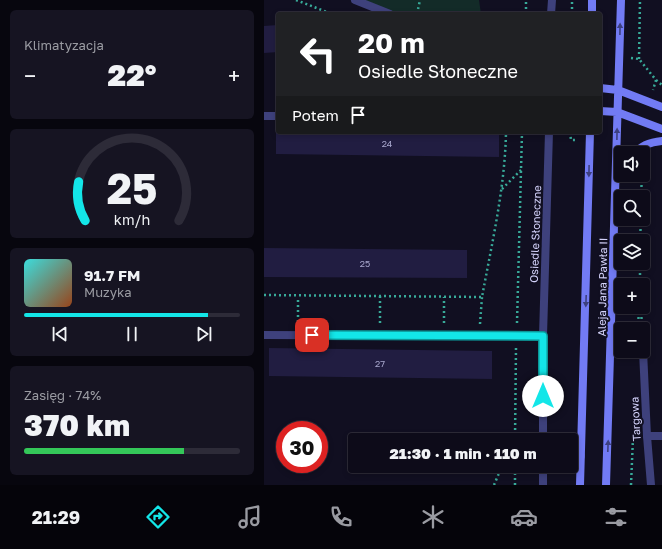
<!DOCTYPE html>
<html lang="pl">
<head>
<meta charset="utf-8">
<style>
  :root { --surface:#0d0b19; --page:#161422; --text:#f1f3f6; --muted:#9a9ba2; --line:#2d2b38; --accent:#13e6e8 }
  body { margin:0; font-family:"Golos Text",sans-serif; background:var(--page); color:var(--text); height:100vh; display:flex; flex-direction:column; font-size:15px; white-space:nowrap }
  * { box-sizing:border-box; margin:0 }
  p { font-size:13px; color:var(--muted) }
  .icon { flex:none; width:22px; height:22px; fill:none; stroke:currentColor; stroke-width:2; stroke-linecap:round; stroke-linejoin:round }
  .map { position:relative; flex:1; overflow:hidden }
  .drawer { display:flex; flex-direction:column; gap:10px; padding:10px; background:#07060e; width:264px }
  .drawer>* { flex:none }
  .top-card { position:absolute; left:12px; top:12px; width:326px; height:122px; border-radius:4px; box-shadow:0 2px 6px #0003,0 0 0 1px var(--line); background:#202124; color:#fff; overflow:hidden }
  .buttons { position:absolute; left:350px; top:146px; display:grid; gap:8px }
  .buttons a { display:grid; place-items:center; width:36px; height:36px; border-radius:4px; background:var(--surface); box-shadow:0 2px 6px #0003,0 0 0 1px var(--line); font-size:20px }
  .speed { position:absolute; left:12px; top:421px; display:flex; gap:8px; font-size:20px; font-weight:700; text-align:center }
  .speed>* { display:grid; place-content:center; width:52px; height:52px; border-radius:50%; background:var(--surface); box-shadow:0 2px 6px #0003,0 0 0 1px var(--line); line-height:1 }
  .speed .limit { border:6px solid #d22; background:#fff; color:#111 }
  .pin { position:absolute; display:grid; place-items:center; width:34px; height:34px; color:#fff; margin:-17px; border-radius:8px; box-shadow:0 2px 6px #0006 }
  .me { position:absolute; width:44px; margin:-22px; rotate:0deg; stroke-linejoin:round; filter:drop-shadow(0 0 3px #0008) }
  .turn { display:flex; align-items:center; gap:14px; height:84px; padding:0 16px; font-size:18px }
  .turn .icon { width:52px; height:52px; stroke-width:2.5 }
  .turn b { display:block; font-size:28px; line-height:34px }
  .then { display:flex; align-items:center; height:38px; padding:0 16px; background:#0003; gap:8px; font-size:15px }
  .big { font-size:30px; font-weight:800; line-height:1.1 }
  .drawer .tile { flex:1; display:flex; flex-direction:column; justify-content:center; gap:6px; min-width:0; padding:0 14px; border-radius:6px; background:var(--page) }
  .drawer .dial { align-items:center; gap:0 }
  .dial svg { height:104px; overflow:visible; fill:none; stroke:var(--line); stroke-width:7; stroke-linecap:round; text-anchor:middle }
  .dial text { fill:var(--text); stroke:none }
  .song { display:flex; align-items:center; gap:12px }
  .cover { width:48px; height:48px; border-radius:6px; background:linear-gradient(135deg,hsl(180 70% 55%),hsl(20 70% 35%)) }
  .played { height:4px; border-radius:2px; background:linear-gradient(90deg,var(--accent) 85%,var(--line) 85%) }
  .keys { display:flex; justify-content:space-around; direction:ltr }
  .heat { display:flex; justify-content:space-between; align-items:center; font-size:22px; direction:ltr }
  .charge { height:6px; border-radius:3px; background:linear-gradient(90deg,#34c759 74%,var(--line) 0) }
  .trip { position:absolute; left:84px; top:433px; width:230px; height:40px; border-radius:4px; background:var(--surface); box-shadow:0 2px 6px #0003,0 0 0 1px var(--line); font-weight:800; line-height:40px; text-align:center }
  .dock { display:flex; height:64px; justify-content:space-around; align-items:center; background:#05040a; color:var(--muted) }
  .dock .icon { width:28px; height:28px }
  .dock .on { color:var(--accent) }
  .dock b { font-size:18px; color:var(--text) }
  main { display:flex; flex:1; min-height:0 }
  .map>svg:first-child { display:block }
</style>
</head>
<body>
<main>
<section class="drawer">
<div class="tile"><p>Klimatyzacja</p>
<div class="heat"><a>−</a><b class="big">22°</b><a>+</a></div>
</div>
<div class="tile dial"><svg viewBox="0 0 100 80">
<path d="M14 69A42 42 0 1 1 86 69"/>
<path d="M14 69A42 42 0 0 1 9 39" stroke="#13e6e8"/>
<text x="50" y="56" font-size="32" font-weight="700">25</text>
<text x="50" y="72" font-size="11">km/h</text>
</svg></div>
<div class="tile">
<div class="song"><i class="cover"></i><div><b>91.7 FM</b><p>Muzyka</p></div></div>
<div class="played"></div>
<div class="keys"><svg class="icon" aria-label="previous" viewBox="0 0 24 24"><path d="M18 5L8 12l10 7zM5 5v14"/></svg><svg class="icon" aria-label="pause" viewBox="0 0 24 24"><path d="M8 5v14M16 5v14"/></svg><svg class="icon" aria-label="next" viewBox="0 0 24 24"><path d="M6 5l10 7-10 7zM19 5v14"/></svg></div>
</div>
<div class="tile"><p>Zasięg · 74%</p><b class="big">370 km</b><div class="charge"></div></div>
</section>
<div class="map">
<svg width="398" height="485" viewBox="0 0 398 485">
  <rect width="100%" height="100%" fill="#110f21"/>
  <path fill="#132b28" d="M 100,0 L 215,0 L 217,14 L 126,14 Z"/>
  <path fill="#211d41" d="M 14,25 L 14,52 L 0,53 L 0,26 Z
    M 12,132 L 235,132 L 235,157 L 12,154 Z
    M 0,248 L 203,250 L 203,278 L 0,277 Z
    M 5,348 L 228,351 L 228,379 L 5,376 Z"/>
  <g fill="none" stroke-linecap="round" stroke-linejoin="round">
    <path stroke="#38aa99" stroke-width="2.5" stroke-dasharray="2 3" stroke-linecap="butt" d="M 32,0 L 68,14
      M 153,14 L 156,0
      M 262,14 L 262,0
      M 308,14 L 308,0
      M 367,58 L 375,59 L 392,80 L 389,90
      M 375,59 L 376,0
      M 392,80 L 398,85
      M 306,132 L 307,140 L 313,140
      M 238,189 L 257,170
      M 377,197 L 378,175
      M 376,241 L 377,219
      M 376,285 L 376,263
      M 0,295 L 218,297 C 228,243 241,187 242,132
      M 116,296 L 116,324
      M 377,307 L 378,329
      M 34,322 L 34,297
      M 180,323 L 180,297
      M 253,323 L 258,132
      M 216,324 L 218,297
      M 374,329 L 375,307
      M 248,440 L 251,433
      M 251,440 L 252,348
      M 230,485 L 238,466
      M 251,485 L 251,466
      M 367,485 L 369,438"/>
    <path stroke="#3e417c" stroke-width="8" d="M 379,351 L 383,436"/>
    <path stroke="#3e417c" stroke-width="8" d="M 91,0 L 126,14
      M 287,14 L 288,0
      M 0,116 L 14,116
      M 0,335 L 279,336
      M 279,440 L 279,336 L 285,132
      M 307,456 L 317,456
      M 279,466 L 279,485
      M 387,485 L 383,436 L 398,436"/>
    <path stroke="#727bf4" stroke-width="8" d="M 328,14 L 328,0
      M 336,88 L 354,90 L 398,107
      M 336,111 L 353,112 L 398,129
      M 372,153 C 377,145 388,142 398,141
      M 316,485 L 326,132
      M 342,485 L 357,0"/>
  </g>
  <defs><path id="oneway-solid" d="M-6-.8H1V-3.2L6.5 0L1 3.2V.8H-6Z"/></defs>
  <g fill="#3d4080">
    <use href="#oneway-solid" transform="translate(356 29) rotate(-89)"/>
    <use href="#oneway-solid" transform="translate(353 134) rotate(-89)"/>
    <use href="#oneway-solid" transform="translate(325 171) rotate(91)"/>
    <use href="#oneway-solid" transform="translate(322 301) rotate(92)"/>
    <use href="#oneway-solid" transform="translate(344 446) rotate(-88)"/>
  </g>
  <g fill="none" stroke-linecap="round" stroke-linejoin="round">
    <defs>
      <path id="route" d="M 48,335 L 279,336 L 279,396"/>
    </defs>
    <use href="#route" stroke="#0c9697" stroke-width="10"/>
    <use href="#route" stroke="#13e6e8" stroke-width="7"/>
  </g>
  <g text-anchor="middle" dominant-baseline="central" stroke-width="4" stroke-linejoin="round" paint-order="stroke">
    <g font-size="9" fill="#a7a6cc">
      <text x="123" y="143">24</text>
      <text x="101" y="263">25</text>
      <text x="116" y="363">27</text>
    </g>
    <g font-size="11" fill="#d4d3fb" stroke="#110f21">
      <text transform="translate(271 234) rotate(-88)">Osiedle Słoneczne</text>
      <text transform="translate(338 287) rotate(-89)">Aleja Jana Pawła II</text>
      <text transform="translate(371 419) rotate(-93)">Targowa</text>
    </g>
  </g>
</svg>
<div class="buttons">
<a><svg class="icon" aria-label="sound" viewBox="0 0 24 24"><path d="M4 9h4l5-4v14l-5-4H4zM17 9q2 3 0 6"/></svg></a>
<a><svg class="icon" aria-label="search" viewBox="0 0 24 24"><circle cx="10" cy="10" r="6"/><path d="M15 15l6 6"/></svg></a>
<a><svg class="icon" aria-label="layers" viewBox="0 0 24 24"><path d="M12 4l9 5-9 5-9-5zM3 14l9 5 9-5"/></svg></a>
<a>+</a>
<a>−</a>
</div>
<div class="speed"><div class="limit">30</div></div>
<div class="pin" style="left:48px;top:335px;background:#d93025"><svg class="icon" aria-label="arrive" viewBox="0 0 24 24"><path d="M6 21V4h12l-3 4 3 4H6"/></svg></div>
<svg class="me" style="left:279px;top:396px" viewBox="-20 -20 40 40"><circle r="19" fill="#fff"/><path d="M0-13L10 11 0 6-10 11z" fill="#13e6e8"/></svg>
<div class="trip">21:30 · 1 min · 110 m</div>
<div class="top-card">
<div class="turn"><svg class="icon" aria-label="left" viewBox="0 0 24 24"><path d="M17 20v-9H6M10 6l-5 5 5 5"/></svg><div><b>20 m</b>Osiedle Słoneczne</div></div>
<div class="then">Potem<svg class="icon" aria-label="arrive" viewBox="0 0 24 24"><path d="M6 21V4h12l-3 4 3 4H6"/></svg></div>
</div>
</div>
</main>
<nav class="dock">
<b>21:29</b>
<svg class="icon on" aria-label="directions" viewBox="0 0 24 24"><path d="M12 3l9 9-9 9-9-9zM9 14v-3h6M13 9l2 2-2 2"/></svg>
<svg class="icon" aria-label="music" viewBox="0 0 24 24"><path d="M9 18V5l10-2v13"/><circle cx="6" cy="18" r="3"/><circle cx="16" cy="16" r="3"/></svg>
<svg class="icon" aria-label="phone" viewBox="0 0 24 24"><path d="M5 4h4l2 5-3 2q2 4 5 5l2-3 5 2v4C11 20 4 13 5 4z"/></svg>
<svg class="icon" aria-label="climate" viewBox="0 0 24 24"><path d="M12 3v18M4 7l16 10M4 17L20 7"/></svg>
<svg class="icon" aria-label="car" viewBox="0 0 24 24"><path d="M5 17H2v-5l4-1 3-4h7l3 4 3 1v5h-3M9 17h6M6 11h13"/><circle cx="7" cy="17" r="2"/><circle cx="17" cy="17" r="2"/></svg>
<svg class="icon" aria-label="filters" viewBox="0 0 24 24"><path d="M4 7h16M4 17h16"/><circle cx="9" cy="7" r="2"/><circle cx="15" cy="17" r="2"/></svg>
</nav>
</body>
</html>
